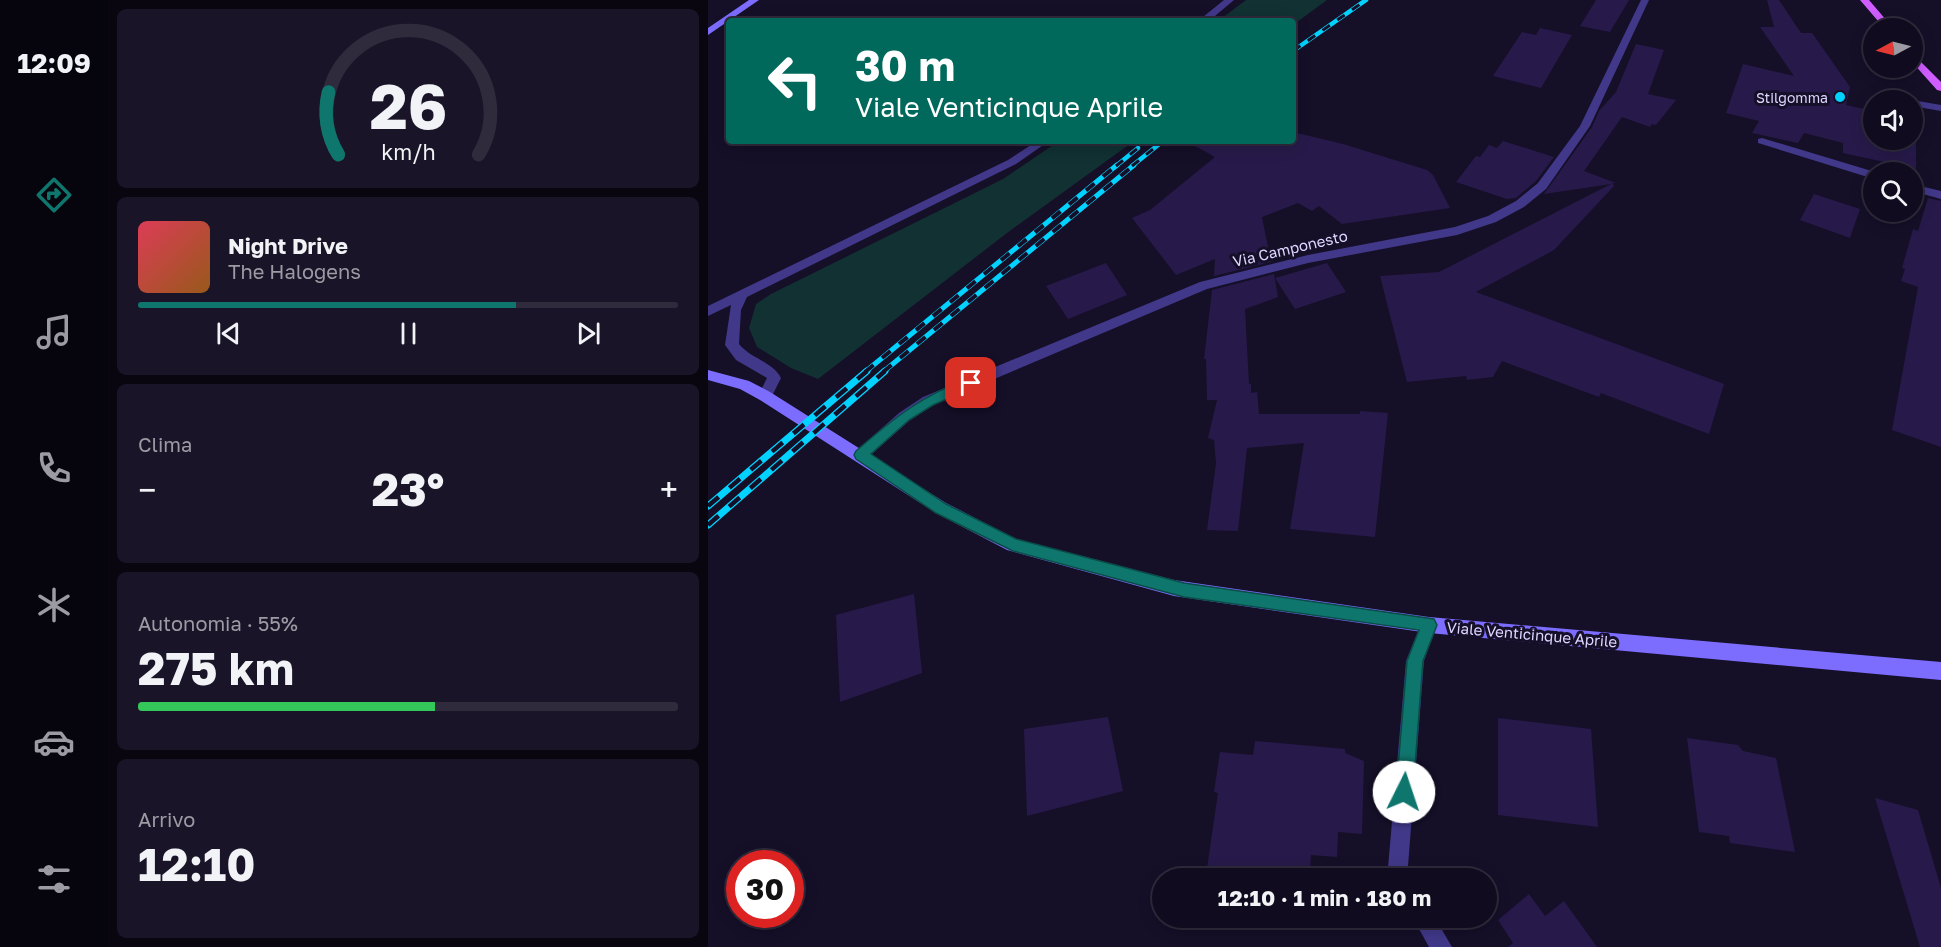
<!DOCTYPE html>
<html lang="it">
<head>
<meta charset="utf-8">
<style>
  :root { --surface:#100b1e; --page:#191427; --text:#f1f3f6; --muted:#9c9ba4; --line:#302b3c; --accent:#0f766e }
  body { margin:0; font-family:"Golos Text",sans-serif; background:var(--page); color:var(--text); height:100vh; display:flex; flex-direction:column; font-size:22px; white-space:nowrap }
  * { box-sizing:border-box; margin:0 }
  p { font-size:20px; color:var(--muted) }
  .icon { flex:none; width:33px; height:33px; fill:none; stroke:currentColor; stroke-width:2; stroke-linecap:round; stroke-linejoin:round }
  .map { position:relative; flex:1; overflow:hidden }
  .side { display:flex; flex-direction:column; gap:9px; padding:9px; background:#090610; width:600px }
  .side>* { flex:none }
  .guide { position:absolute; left:18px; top:18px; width:570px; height:126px; border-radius:6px; box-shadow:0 3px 15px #0003,0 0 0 2px var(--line); background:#00695c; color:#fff; overflow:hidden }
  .needle { width:39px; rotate:263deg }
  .buttons { position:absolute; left:1155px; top:18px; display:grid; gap:12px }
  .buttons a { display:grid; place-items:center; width:60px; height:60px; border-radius:50%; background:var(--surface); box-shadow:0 3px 15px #0003,0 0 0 2px var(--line); font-size:30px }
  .speed { position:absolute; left:18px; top:850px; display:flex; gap:12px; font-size:30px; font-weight:700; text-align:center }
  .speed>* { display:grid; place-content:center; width:78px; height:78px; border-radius:50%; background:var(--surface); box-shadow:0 3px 15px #0003,0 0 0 2px var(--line); line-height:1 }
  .speed .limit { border:9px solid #d22; background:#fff; color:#111 }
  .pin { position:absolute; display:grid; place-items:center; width:51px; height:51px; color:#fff; margin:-26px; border-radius:12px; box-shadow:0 3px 9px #0006 }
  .me { position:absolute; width:66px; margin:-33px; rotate:4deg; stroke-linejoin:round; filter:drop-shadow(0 0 4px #0008) }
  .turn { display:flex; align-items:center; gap:21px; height:126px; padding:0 30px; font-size:27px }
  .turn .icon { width:78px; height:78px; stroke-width:2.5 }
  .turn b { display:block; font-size:42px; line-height:51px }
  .big { font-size:45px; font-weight:700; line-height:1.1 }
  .side .tile { flex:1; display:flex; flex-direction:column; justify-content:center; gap:9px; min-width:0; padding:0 21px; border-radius:9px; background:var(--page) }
  .side .dial { align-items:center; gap:0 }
  .dial svg { height:156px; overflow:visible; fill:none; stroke:var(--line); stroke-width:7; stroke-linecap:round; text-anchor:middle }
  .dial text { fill:var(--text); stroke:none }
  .song { display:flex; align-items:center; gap:18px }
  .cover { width:72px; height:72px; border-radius:9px; background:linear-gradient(135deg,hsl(350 70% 55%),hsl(30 70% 35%)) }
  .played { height:6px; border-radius:3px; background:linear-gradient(90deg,var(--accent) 70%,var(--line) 70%) }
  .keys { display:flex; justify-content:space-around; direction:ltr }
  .heat { display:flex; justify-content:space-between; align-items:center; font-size:33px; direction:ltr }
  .charge { height:9px; border-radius:4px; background:linear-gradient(90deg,#34c759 55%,var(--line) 0) }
  .trip { position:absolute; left:444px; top:868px; width:345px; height:60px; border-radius:30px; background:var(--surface); box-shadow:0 3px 15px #0003,0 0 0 2px var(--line); font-weight:700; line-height:60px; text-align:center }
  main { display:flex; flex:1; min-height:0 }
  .dock { display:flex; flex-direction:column; width:108px; justify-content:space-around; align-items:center; background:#06040c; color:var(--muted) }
  .dock .icon { width:42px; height:42px }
  .dock .current { color:var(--accent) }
  .dock b { font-size:27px; color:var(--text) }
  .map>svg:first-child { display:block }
</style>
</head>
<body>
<main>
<nav class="dock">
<b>12:09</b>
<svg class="icon current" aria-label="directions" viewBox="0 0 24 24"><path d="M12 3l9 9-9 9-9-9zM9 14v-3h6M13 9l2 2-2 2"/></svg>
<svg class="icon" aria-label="music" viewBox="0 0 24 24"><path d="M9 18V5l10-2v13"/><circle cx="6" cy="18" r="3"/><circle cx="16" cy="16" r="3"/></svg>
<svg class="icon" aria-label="phone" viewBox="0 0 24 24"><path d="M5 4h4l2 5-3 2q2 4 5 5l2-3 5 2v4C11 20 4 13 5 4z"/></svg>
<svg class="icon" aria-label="climate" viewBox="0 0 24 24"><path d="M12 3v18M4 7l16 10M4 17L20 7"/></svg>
<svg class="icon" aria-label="car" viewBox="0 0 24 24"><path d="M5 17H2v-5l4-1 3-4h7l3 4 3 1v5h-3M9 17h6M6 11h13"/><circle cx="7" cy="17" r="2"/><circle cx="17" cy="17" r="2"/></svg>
<svg class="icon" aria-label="filters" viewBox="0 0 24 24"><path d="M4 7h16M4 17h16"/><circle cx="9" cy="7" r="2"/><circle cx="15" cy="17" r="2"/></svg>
</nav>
<section class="side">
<div class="tile dial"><svg viewBox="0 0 100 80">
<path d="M14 69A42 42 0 1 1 86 69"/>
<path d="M14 69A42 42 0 0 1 9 37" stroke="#0f766e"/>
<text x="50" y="56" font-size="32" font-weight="700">26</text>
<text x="50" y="72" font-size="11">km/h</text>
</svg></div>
<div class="tile">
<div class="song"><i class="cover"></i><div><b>Night Drive</b><p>The Halogens</p></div></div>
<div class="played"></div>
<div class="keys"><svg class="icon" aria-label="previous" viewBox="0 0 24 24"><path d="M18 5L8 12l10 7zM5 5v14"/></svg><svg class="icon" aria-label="pause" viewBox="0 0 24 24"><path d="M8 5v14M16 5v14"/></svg><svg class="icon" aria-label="next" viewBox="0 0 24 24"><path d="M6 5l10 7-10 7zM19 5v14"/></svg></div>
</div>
<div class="tile"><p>Clima</p>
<div class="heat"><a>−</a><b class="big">23°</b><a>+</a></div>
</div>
<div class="tile"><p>Autonomia · 55%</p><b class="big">275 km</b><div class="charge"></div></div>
<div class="tile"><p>Arrivo</p><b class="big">12:10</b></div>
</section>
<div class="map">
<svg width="1233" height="947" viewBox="0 0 1233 947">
  <rect width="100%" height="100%" fill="#150f28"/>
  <path fill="#113133" d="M 538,0 L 619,0 L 585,25 L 585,21 L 510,21 Z
    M 351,141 L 426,141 L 299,233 L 110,379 L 83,368 L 49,347 L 41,328 L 48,304 L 63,294 L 295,179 Z"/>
  <path fill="#271a4a" d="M 888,0 L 921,0 L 902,32 L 872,26 Z
    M 1059,0 L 1071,0 L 1093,33 L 1104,33 L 1142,87 L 1138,105 L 1166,111 L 1166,140 L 1204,140 L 1204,119 L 1208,120 L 1208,169 L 1135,153 L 1135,143 L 1096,133 L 1090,143 L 1044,133 L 1051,121 L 1018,113 L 1035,64 L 1086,76 L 1052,27 L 1066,27 Z
    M 832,28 L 864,35 L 833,88 L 785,76 L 814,32 L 828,35 Z
    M 928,44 L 956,50 L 940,94 L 968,100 L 948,125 L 944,124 L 942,127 L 914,117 L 876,171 L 908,183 L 904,183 L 906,186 L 846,250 L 768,292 L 1016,384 L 1001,434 L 893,393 L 891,397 L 794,361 L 785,377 L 759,380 L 758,376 L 699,382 L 672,276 L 731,272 L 903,184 L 836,194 L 884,127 L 891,111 L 908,92 Z
    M 585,132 L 635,144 L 719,170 L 725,175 L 742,208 L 634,224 L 611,206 L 604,211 L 590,203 L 554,217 L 563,262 L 506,276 L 507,259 L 468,275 L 424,218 L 442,210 L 507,157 L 478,141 L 585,141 Z
    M 795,141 L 846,157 L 828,181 L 808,198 L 799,199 L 748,182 L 768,156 L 772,157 L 781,145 L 789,148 Z
    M 1106,194 L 1152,209 L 1142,238 L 1092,220 Z
    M 1220,198 L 1233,201 L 1233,447 L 1184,430 L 1210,287 L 1193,281 L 1197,269 L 1194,268 L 1205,229 L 1210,231 Z
    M 398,263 L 419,295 L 360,319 L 338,286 Z
    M 619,263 L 638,292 L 587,309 L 567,278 Z
    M 566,274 L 570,297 L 537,309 L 541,384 L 543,384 L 543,393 L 549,392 L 551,414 L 652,414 L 652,411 L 680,413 L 667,537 L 582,529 L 596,443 L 539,448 L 530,531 L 499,530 L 508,463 L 506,440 L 500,438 L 509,400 L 499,400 L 498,359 L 496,359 L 504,290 Z
    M 206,594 L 214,673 L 132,702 L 128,615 Z
    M 400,717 L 415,791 L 319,816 L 316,729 Z
    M 790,718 L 883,729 L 890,827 L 790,815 Z
    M 979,738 L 1030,745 L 1035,751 L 1068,758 L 1087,852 L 1022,843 L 1021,836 L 991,832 Z
    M 547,741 L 637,749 L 637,753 L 656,761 L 654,834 L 630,832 L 629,857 L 603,855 L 602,873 L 550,869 L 549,878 L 498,875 L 510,793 L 506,792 L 512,752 L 545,755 Z
    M 1167,798 L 1210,810 L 1233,888 L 1233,947 L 1212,947 Z
    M 821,894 L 837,916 L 856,901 L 889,947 L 800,947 L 805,943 L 790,920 Z"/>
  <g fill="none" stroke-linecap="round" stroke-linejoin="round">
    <path fill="#413889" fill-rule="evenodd" d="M 1166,99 L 1170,100 L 1166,100 L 1166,105 L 1158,102 Z
      M 1202,100 L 1204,100 L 1233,105 L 1233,111 L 1204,106 L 1204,100 Z
      M 1054,138 L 1167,172 L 1166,179 L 1050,143 L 1050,139 Z
      M 1204,184 L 1233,191 L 1233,199 L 1204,191 Z"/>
    <path fill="#413889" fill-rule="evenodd" d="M 516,0 L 526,0 L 501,21 L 490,21 Z
      M 933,0 L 941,0 L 882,126 L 838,189 L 816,207 L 788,222 L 749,235 L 600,263 L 499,289 L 225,405 L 201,421 L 158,459 L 148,459 L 146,455 L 148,451 L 191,413 L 215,397 L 492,282 L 600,255 L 747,227 L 780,216 L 808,201 L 830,183 L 872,126 Z
      M 329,141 L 341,141 L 308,164 L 39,297 L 33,310 L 31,344 C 43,359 64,361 73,378 L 62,400 L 52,400 L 50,396 L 59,378 L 28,360 L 17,345 L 23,305 L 0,316 L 0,306 L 300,160 Z
      M 721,617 L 727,619 L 729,625 L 716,661 L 699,879 L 679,879 L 698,661 L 715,619 Z
      M 705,918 L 727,918 L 744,947 L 721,947 Z"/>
    <path fill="#7c6dff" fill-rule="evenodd" d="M 41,0 L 51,0 L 0,35 L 0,28 Z
      M 0,370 L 41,381 L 62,392 L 238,503 L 308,539 L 466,580 L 721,617 L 1233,662 L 1233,680 L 721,633 L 466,596 L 299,550 L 228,513 L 52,400 L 32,389 L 0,380 Z"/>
    <path fill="#cf5dff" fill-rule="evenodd" d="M 1152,0 L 1161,0 L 1185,28 L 1176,28 Z
      M 1204,53 L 1233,82 L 1233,91 L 1229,90 L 1204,62 Z"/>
    <defs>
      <path id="rail-far2" d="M 585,51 L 658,0
        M 408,166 L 430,148
        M 424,166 L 455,141"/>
      <path id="rail-far1" d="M 157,372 L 409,165
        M 175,372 L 426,165"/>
      <path id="rail" d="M 0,506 L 159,371
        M 0,525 L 177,371"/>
    </defs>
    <use href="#rail-far2" stroke="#02d2ff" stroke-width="4.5"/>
    <use href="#rail-far1" stroke="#02d2ff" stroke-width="5"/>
    <use href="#rail" stroke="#02d2ff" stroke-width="7"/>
    <use href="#rail-far2" stroke="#150f28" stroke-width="3" stroke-dasharray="9" stroke-linecap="butt"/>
    <use href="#rail-far1" stroke="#150f28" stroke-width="4" stroke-dasharray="11" stroke-linecap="butt"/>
    <use href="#rail" stroke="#150f28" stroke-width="4.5" stroke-dasharray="14" stroke-linecap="butt"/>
  </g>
  <path fill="#0f766e" stroke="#0a4d48" stroke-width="1.5" d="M 263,378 L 267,380 L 269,383 L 267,387 L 225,405 L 201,420 L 163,454 L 238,504 L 308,539 L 476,583 L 726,619 L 729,625 L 715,661 L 705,792 L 702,798 L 696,800 L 690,798 L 688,792 L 699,661 L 711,630 L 476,597 L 305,551 L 228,513 L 148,459 L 146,455 L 148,451 C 185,419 215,394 263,378 Z"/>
  <circle fill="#02d2ff" stroke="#150f28" stroke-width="2" cx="1132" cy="97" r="6"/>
  <g text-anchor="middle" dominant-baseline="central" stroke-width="6" stroke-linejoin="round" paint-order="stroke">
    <g font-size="14" fill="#ded6ff" stroke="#150f28" text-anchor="end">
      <text x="1120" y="97">Stilgomma</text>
    </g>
    <g font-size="15" fill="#ded6ff" stroke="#150f28">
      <text transform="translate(582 248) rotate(-13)">Via Camponesto</text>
      <text transform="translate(824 634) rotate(5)">Viale Venticinque Aprile</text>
    </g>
  </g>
</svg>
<div class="buttons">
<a><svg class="needle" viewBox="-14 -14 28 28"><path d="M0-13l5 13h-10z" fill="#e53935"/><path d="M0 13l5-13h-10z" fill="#9c9ba4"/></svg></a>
<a><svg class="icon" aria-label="sound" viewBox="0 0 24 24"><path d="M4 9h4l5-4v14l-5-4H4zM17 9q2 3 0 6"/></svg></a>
<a><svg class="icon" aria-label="search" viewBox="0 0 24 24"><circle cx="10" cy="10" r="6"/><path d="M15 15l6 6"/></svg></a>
</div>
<div class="speed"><div class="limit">30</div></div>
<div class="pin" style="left:263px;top:383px;background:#d93025"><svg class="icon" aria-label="arrive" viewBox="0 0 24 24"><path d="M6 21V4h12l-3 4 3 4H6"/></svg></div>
<svg class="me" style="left:696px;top:792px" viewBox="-20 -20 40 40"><circle r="19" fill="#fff"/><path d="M0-13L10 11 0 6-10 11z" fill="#0f766e"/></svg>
<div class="trip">12:10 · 1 min · 180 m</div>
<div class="guide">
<div class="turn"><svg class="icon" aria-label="left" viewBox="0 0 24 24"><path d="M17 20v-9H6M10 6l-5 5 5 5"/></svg><div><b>30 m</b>Viale Venticinque Aprile</div></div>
</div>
</div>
</main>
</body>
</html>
